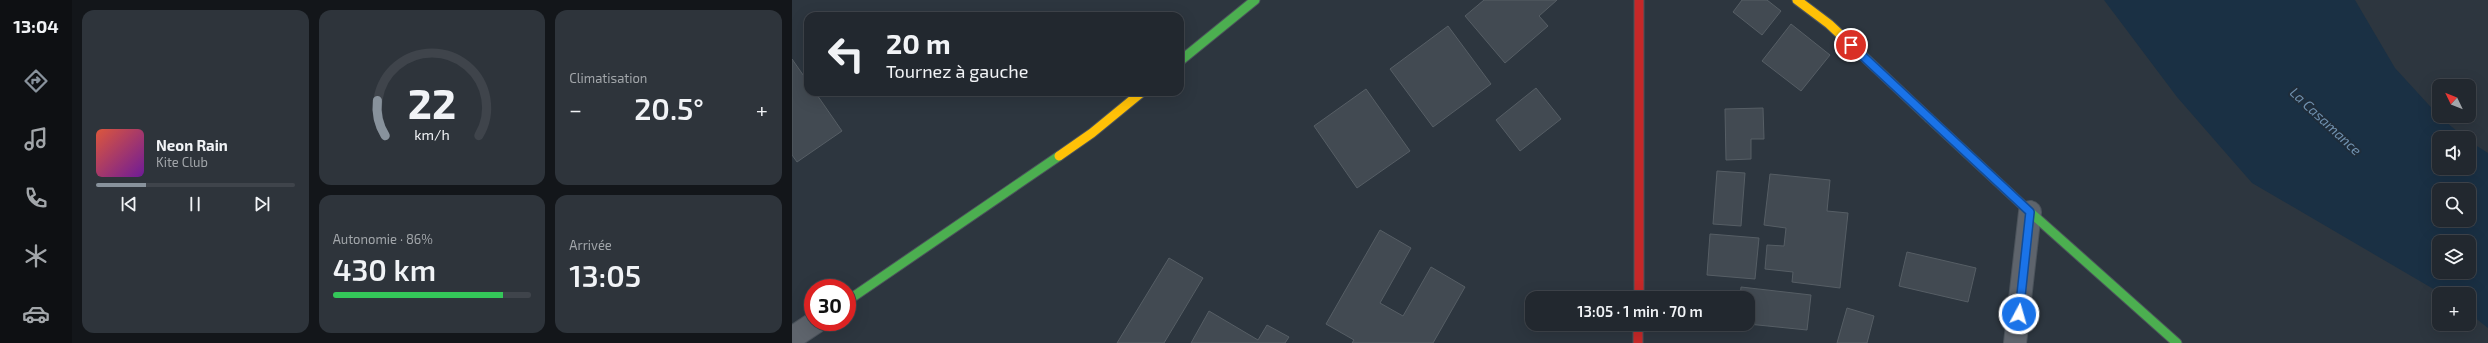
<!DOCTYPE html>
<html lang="fr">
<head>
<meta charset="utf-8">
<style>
  :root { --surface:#22282f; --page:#2e343b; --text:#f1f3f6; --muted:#a2a6aa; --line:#3f444b; --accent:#88929c }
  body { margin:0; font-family:"Exo 2",sans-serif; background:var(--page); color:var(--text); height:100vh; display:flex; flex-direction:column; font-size:15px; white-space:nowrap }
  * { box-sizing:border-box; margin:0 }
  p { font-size:13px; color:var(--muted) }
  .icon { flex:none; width:22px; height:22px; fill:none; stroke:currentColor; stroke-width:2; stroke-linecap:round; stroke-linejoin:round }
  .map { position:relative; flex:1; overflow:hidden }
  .side { display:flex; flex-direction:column; gap:10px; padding:10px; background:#13161a; width:720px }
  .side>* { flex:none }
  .banner { position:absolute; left:12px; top:12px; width:380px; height:84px; border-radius:12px; box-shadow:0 4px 16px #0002,0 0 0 1px var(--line); background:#22282f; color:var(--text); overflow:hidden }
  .needle { width:26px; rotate:313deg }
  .buttons { position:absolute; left:1640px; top:79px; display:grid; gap:8px }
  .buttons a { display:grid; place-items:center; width:44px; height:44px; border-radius:8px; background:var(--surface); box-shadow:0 4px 16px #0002,0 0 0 1px var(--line); font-size:20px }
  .speed { position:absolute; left:12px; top:279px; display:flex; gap:8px; font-size:20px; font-weight:700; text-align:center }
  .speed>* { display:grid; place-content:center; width:52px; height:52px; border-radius:50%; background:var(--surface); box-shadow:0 4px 16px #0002,0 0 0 1px var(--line); line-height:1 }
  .speed .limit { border:6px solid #d22; background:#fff; color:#111 }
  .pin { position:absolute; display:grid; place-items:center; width:34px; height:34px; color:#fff; margin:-17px; border:2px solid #fff; border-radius:50%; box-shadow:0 1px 4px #0007 }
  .me { position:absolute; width:44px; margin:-22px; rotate:6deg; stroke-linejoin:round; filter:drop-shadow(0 0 3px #0008) }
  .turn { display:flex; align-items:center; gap:14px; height:84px; padding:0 16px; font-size:18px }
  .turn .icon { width:52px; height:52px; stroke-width:2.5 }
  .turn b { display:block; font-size:28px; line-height:34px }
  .big { font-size:30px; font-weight:600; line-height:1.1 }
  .side .tile { flex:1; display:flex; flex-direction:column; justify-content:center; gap:6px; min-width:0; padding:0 14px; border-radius:12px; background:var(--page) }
  .side .dial { align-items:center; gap:0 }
  .dial svg { height:104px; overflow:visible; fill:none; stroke:var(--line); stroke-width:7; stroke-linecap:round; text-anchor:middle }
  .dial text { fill:var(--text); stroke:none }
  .song { display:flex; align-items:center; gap:12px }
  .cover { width:48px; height:48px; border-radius:6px; background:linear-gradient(135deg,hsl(10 70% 55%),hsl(280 70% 35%)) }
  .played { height:4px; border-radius:2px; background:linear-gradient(90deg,var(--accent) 25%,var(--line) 25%) }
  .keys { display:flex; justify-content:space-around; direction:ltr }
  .heat { display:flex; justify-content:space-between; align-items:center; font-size:22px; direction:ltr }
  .charge { height:6px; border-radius:3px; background:linear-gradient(90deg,#34c759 86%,var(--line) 0) }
  .side .tiles { flex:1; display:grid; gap:10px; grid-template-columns:repeat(3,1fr) }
  .tile:first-child { grid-row:span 2 }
  .trip { position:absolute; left:733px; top:291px; width:230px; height:40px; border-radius:12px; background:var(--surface); box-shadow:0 4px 16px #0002,0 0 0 1px var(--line); font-weight:600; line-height:40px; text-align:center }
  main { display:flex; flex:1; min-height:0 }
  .tab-bar { display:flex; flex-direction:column; width:72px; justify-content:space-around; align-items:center; background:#0e1013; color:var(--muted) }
  .tab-bar .icon { width:28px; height:28px }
  .tab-bar .active { color:var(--accent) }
  .tab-bar b { font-size:18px; color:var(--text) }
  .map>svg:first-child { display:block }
</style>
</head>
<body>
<main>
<nav class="tab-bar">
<b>13:04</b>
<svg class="icon active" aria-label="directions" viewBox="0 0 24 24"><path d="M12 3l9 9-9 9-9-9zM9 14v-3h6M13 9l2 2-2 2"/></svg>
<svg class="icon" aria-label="music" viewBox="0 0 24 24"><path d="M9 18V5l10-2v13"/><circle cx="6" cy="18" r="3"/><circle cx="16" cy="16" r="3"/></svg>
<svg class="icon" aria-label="phone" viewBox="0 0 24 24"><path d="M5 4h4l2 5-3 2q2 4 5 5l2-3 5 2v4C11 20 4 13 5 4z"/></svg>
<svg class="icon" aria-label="climate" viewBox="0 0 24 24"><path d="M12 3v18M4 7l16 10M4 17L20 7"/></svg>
<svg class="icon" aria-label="car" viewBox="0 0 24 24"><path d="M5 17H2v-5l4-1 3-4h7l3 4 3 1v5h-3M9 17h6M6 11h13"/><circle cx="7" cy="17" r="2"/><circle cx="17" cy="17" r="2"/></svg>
</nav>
<section class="side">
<div class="tiles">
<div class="tile">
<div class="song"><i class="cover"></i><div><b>Neon Rain</b><p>Kite Club</p></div></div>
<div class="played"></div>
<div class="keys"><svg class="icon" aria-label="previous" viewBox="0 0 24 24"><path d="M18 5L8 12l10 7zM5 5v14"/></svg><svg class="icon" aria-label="pause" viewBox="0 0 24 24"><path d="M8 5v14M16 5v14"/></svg><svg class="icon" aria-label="next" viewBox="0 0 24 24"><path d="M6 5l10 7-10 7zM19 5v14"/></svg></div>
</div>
<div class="tile dial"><svg viewBox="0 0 100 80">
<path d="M14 69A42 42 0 1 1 86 69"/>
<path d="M14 69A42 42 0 0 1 8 42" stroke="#88929c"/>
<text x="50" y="56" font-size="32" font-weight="700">22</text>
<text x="50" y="72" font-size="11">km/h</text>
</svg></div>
<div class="tile"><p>Climatisation</p>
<div class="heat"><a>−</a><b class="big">20.5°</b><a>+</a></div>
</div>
<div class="tile"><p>Autonomie · 86%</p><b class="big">430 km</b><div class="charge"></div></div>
<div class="tile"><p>Arrivée</p><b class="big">13:05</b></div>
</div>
</section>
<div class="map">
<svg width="1696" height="343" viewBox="0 0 1696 343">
  <rect width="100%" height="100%" fill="#2d363f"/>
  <path fill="#1a3044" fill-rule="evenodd" d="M 1312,0 L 1563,0 L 1603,68 L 1647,116 L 1673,138 L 1647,138 L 1647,168 L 1677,168 L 1677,141 L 1696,153 L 1696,328 L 1677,313 L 1677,294 L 1650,294 L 1460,183 L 1385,97 ZM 1647,190 L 1677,190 L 1677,220 L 1647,220 ZM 1647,242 L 1677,242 L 1677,272 L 1647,272 Z"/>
  <path fill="#424a52" stroke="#565e65" d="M 692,0 L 765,0 L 747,16 L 756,26 L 713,63 L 673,16 Z
    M 950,0 L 975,0 L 989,11 L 970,35 L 941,12 Z
    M 999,24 L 1038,55 L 1009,91 L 970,61 Z
    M 656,26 L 699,84 L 641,127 L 598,69 Z
    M 0,59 L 16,82 L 16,92 L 23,92 L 50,131 L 5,162 L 0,155 Z
    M 744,88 L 769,119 L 728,151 L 704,120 Z
    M 574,89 L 618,151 L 565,188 L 522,126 Z
    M 971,108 L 972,139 L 959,139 L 959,159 L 934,160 L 933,109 Z
    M 925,171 L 953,173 L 949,226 L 921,224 Z
    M 978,174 L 1038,180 L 1035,211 L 1056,213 L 1048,288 L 1000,282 L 1001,272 L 973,269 L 975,245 L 992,246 L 994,228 L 972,225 Z
    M 588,230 L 619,248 L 588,303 L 611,316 L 639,267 L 673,287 L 641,343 L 560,343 L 562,340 L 534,324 Z
    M 918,234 L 967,238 L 963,279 L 915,275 Z
    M 1115,252 L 1184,268 L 1176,302 L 1107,286 Z
    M 377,258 L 411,278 L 372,343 L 325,343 Z
    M 949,287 L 1019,295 L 1015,330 L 956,324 L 956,298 L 948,298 Z
    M 1055,308 L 1082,316 L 1075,343 L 1045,343 Z
    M 417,311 L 466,340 L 475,325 L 497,337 L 493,343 L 399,343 Z"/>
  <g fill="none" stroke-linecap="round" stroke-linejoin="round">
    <defs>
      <path id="street" d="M 0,338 L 24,322
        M 1223,343 L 1238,212"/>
      <path id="fast" d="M 388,61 L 463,0
        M 1137,118 L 1238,212 L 1385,343
        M 55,301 L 267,156"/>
      <path id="slow" d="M 1005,0 L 1037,24 L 1137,118
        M 267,156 L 300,133 L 350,92"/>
      <path id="jam" d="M 847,0 L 847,298
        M 846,324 L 846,343"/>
    </defs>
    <use href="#street" stroke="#4b535b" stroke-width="24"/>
    <use href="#fast" stroke="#4b535b" stroke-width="11"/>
    <use href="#slow" stroke="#4b535b" stroke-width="11"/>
    <use href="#jam" stroke="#4b535b" stroke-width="11"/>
    <use href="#street" stroke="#5e646c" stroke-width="22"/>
    <use href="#fast" stroke="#4caf50" stroke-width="9"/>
    <use href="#slow" stroke="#ffc107" stroke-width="9"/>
    <use href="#jam" stroke="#c62828" stroke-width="9"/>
  </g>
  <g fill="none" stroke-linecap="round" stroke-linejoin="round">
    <defs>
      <path id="route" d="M 1059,45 L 1238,212 L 1227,314"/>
    </defs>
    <use href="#route" stroke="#114b97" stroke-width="10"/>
    <use href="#route" stroke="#1a73e8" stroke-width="7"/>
  </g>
  <g text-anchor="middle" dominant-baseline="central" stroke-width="4" stroke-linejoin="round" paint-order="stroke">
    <g font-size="14" font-style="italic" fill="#7091af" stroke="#1f2d3b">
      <text transform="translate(1534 121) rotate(43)">La Casamance</text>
    </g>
  </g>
</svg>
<div class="buttons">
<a><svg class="needle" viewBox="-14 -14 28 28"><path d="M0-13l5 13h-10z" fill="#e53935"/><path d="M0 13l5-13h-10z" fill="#a2a6aa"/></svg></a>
<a><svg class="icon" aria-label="sound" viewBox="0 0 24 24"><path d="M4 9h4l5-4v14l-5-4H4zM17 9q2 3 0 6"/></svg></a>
<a><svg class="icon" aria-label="search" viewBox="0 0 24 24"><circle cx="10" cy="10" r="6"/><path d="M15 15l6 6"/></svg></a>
<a><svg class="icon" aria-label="layers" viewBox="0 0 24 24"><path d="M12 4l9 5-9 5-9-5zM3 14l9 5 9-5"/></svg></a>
<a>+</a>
</div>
<div class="speed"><div class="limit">30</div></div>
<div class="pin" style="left:1059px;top:45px;background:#d93025"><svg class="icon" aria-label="arrive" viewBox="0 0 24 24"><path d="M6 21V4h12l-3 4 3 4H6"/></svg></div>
<svg class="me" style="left:1227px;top:314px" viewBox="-20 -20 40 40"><circle r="17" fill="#1a73e8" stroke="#fff" stroke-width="3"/><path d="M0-11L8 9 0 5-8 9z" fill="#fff"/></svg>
<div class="trip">13:05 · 1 min · 70 m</div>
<div class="banner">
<div class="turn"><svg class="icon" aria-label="left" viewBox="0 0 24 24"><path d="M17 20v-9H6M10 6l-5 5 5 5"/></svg><div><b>20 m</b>Tournez à gauche</div></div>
</div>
</div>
</main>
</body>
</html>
